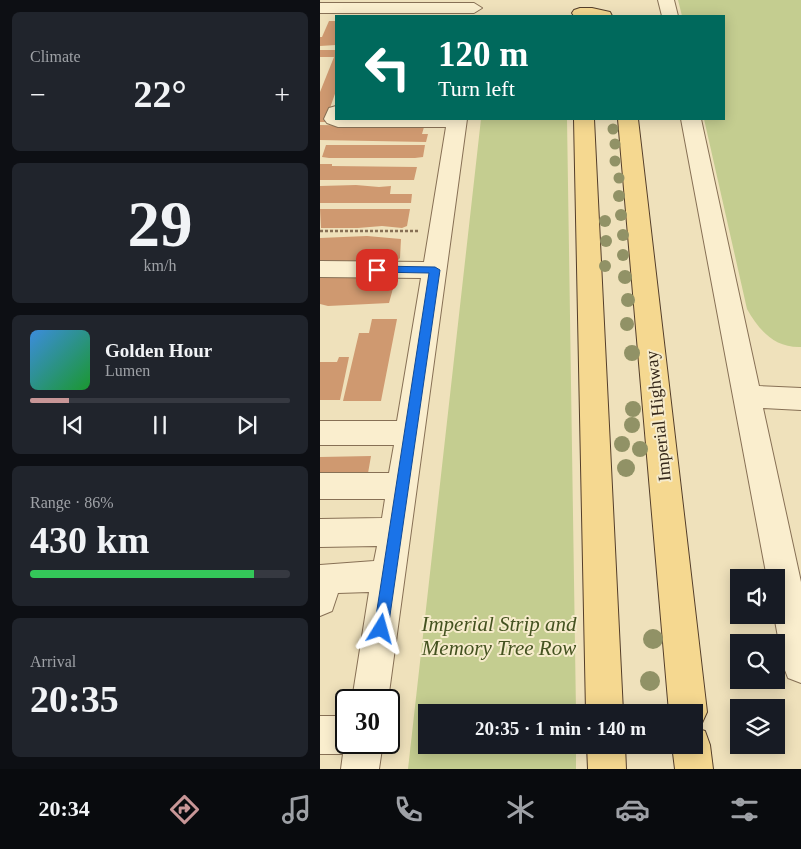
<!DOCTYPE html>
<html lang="en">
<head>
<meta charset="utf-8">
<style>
  :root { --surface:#171b24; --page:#20242c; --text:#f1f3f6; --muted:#9ea1a6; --line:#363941; --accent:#c89697 }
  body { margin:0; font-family:"Times New Roman",serif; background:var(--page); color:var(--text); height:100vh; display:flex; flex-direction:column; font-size:19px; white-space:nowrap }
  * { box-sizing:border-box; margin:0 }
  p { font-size:16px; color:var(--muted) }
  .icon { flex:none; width:28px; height:28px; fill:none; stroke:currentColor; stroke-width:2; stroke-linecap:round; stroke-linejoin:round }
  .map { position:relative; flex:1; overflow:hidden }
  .side { display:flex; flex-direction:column; gap:12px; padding:12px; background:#0d0f14; width:320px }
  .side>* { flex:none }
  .guide { position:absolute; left:15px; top:15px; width:390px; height:105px; border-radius:0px; box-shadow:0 2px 12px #0003; background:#00695c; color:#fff; overflow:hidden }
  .fabs { position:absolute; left:410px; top:569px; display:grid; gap:10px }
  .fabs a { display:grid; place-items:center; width:55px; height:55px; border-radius:0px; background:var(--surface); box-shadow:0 2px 12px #0003; font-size:25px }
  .speed { position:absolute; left:15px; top:689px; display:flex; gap:10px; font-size:25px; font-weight:700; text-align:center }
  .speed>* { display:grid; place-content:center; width:65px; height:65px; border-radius:50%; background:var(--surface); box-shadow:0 2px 12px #0003; line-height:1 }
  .speed .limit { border:2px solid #111; border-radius:8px; background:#fff; color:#111 }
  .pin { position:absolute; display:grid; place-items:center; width:42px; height:42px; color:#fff; margin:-21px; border-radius:10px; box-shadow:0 2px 8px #0006 }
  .me { position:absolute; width:55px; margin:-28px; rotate:8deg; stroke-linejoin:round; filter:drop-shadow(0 0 4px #0008) }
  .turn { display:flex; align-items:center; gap:18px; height:105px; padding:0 20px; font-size:22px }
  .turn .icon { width:65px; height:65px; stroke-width:2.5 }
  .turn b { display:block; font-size:35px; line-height:42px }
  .big { font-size:38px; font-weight:600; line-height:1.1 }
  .side .tile { flex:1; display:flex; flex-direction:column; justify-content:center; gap:8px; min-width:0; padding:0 18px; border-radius:8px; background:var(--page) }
  .side .dial { align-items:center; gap:0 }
  .dial b { font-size:65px; line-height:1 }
  .song { display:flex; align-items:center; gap:15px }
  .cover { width:60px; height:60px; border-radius:8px; background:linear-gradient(135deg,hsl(210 70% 55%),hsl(130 70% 35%)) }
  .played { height:5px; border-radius:2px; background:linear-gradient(90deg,var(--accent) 15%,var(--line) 15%) }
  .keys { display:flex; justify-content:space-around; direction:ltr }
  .heat { display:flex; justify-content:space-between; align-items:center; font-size:28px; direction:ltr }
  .charge { height:8px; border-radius:4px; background:linear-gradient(90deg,#34c759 86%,var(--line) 0) }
  .trip { position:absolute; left:98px; top:704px; width:285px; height:50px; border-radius:0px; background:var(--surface); box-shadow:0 2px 12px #0003; font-weight:600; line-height:50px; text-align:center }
  .menu { display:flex; height:80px; justify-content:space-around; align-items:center; background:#090b0e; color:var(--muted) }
  .menu .icon { width:35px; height:35px }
  .menu .active { color:var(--accent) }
  .menu b { font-size:22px; color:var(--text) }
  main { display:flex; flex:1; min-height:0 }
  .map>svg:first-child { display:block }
</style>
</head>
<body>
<main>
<section class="side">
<div class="tile"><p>Climate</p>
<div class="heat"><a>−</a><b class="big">22°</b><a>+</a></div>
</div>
<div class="tile dial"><b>29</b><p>km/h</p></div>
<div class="tile">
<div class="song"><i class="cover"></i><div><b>Golden Hour</b><p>Lumen</p></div></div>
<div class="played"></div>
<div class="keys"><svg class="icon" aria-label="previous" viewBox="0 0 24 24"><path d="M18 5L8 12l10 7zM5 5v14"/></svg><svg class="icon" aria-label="pause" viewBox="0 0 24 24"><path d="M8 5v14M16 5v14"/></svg><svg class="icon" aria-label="next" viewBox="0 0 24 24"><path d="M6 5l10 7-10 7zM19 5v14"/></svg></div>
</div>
<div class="tile"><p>Range · 86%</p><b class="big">430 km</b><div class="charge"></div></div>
<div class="tile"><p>Arrival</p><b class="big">20:35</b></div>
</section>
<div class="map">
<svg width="481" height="769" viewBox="0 0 481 769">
  <rect width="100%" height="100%" fill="#efe1bb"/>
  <path fill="#c4cd90" d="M 358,0 L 481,0 L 481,347 C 454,348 439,330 427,309 L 384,119 L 404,119 L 404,16 L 362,16 Z
    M 161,119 L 247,119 L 256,712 L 106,712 L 106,745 L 256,745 L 256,769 L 88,769 Z"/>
  <path fill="#cf9970" d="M 9,21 L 16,21 L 16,45 L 0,46 L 0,37 L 2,37 Z
    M 0,50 L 16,50 L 16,91 L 5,122 L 0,122 L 0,92 L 14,57 L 0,57 Z
    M 0,125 L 104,127 L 102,134 L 108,134 L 106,142 L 0,140 Z
    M 6,145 L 105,145 L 103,157 L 95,158 L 9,158 L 2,157 Z
    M 0,164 L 12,164 L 12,166 L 97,167 L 94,180 L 0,180 Z
    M 36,185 L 59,187 L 71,186 L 70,194 L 92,194 L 91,203 L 0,203 L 0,186 Z
    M 0,209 L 90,209 L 87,226 L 82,228 L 62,226 L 38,228 L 1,228 Z
    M 47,236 L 81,239 L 80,258 L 77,261 L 60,262 L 0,261 L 0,238 Z
    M 0,277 L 53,277 L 73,278 L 72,281 L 75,281 L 69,303 L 8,306 L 0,304 Z
    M 52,319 L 77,319 L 61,401 L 23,401 L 39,333 L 49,333 Z
    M 19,357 L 29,357 L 20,400 L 0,400 L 0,362 L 17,362 Z
    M 51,456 L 47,479 L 0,479 L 0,457 Z"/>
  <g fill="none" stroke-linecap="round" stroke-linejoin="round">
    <defs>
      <path id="minor" d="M 338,0 L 354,0 L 358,16 L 342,16 Z
        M 0,3 L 154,3 L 162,8 L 154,13 L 0,13 Z
        M 16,106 L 16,119 L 147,119 L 68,700 L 32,700 L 49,592 L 18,593 L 12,611 L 0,616 L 0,565 L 54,561 L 57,546 L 0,547 L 0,519 L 62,518 L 65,499 L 0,499 L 0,473 L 69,473 L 74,445 L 0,445 L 0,421 L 77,421 L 101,278 L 0,277 L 0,261 L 104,262 L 126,127 L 18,127 L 7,123 L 4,119 L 9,108 Z
        M 361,119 L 381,119 L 439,386 L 481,388 L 481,410 L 443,408 L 481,582 L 481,683 L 468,678 L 463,665 L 454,615 L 456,615 L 456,578 L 447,578 Z
        M 0,716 L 26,716 L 26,742 L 63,742 L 59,769 L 21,769 L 23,754 L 0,754 Z"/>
      <path id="major" d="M 260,8 L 272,8 L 290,12 L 292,16 L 254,16 L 252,13 L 254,10 Z
        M 254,119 L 274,119 L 303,712 L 266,712 Z
        M 298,119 L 318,119 L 387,712 L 381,725 L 375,728 L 385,731 L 390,745 L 393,769 L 355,769 L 352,745 L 374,745 L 374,712 L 349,712 Z
        M 267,745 L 305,745 L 306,769 L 268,769 Z"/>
    </defs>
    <use href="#minor" stroke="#877055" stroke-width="2"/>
    <use href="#major" stroke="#543e2a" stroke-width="2"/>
    <path stroke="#877055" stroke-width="2.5" stroke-dasharray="3 2" stroke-linecap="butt" d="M 0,231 L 99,231"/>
    <use href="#minor" fill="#faeece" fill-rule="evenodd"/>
    <use href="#major" fill="#f5d890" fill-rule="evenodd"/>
  </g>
  <g fill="#919266">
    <circle cx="293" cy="129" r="5.5"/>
    <circle cx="295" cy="144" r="5.5"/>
    <circle cx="295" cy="161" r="5.5"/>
    <circle cx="299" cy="178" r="5.5"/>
    <circle cx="299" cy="196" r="6"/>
    <circle cx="301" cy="215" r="6"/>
    <circle cx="285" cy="221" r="6"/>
    <circle cx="303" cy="235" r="6"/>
    <circle cx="286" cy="241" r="6"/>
    <circle cx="303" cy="255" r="6"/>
    <circle cx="285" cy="266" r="6"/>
    <circle cx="305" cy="277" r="7"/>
    <circle cx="308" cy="300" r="7"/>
    <circle cx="307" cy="324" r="7"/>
    <circle cx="312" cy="353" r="8"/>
    <circle cx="313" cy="409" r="8"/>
    <circle cx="312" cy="425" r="8"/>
    <circle cx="302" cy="444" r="8"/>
    <circle cx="320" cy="449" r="8"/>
    <circle cx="306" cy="468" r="9"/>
    <circle cx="333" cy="639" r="10"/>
    <circle cx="330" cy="681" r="10"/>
  </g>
  <path fill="#1a73e8" stroke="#114b97" d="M 57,266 L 115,267 L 120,270 L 68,629 L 66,634 L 61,636 L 56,634 L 54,629 L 109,273 L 54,272 L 52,270 Z"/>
  <g text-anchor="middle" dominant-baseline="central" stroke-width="4" stroke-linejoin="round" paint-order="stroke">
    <g font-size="18" fill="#35281a" stroke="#f6ebcb">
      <text transform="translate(338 416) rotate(-96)">Imperial Highway</text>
    </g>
    <g font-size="21" font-style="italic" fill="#445220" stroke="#f6ebcb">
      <text x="179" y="624">Imperial Strip and<tspan x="179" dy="24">Memory Tree Row</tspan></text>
    </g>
  </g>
</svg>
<div class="fabs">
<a><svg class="icon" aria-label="sound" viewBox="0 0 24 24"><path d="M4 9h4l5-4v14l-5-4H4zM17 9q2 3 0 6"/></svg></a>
<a><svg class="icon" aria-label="search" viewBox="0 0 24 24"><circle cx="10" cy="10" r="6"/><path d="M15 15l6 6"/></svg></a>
<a><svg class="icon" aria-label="layers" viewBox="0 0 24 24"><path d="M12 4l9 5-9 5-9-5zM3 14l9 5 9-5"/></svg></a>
</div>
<div class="speed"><div class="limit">30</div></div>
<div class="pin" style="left:57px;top:270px;background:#d93025"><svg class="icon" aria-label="arrive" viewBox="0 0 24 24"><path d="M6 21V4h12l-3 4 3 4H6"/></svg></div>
<svg class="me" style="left:61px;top:629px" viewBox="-20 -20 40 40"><path d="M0-17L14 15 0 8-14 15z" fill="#1a73e8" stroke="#fff" stroke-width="4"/></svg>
<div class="trip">20:35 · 1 min · 140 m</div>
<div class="guide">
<div class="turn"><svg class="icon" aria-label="left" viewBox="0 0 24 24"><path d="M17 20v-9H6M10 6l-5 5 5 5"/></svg><div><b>120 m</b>Turn left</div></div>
</div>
</div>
</main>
<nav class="menu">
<b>20:34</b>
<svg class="icon active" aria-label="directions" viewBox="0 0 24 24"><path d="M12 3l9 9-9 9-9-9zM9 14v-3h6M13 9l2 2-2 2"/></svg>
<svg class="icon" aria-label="music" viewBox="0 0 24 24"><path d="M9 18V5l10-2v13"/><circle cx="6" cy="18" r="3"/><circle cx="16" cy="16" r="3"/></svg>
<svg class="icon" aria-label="phone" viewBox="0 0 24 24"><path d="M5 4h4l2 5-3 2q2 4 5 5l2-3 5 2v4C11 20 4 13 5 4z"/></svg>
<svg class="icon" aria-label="climate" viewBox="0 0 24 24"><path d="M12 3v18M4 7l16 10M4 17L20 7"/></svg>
<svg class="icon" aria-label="car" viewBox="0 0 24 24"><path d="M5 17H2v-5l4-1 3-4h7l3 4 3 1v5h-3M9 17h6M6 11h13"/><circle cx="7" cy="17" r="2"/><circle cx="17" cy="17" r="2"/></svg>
<svg class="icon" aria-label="filters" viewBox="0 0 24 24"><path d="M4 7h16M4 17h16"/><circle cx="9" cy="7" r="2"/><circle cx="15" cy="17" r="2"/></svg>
</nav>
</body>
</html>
